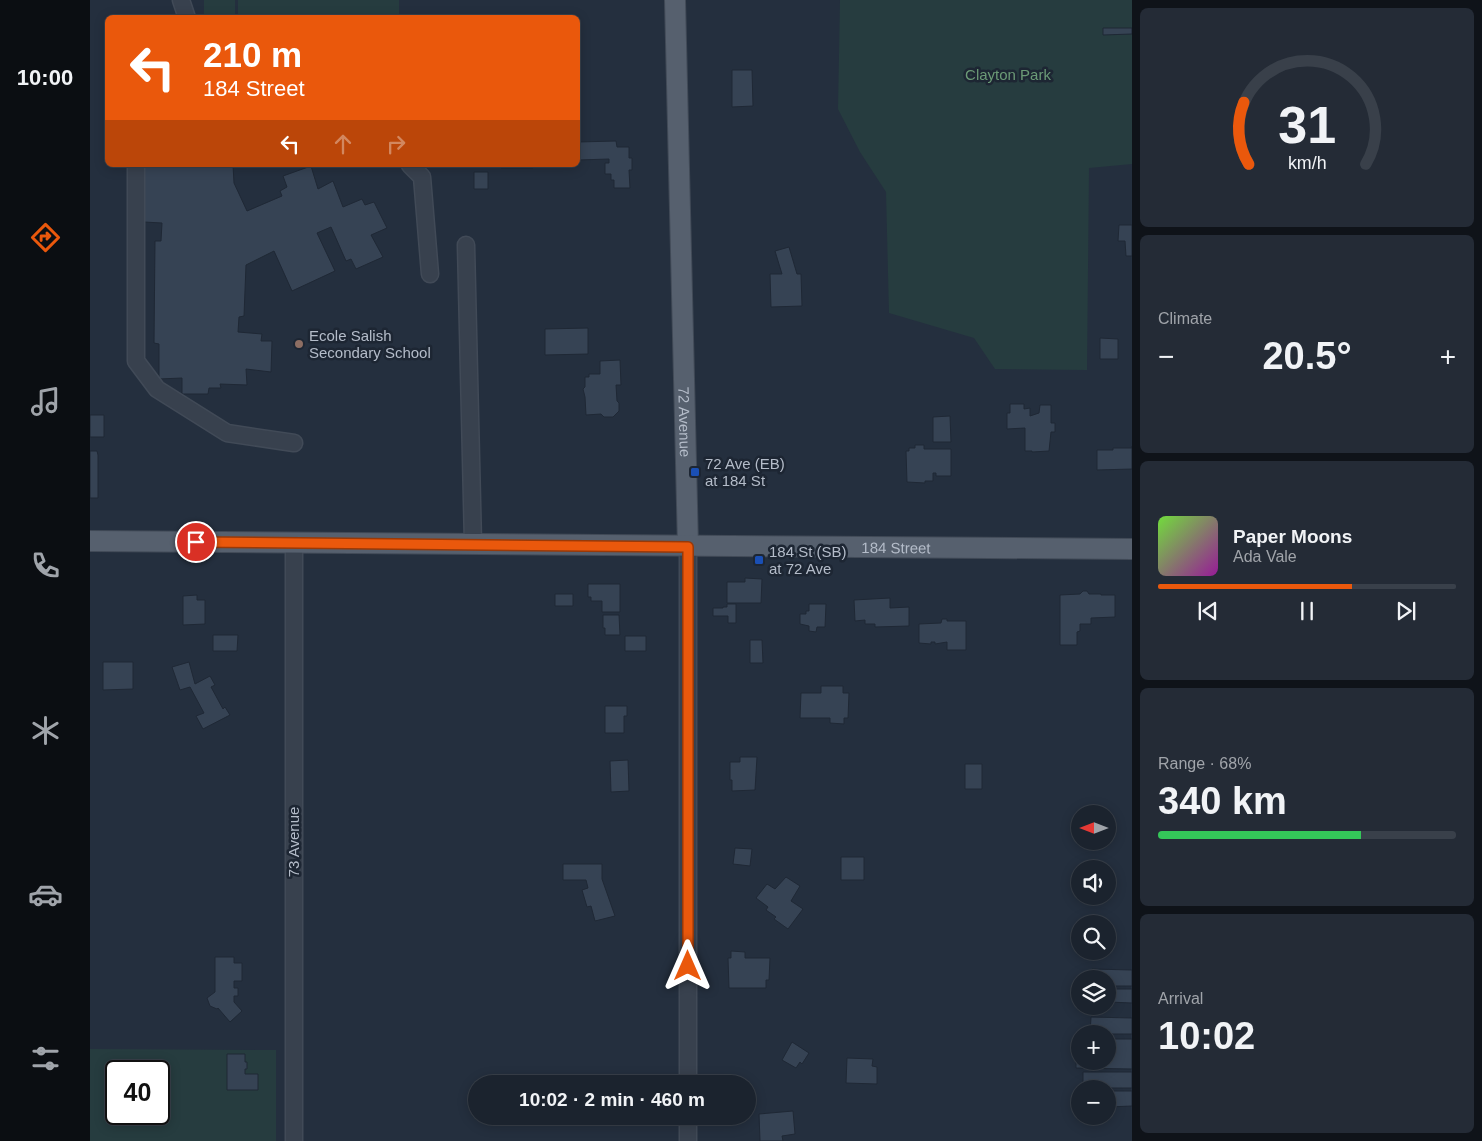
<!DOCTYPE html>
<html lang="en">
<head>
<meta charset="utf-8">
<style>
  :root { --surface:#1b232e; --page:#242b36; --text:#f1f3f6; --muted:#a0a4aa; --line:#39404a; --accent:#ea580c }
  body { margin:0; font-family:Arial,sans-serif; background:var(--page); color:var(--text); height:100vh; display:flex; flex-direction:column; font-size:19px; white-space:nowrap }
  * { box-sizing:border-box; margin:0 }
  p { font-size:16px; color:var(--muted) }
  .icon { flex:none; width:28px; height:28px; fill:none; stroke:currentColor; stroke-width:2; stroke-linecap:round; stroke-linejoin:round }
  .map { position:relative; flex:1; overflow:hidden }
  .panel { display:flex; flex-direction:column; gap:8px; padding:8px; background:#0f1319; width:350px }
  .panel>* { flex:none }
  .hud { position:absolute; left:15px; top:15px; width:475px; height:152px; border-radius:8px; box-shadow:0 2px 12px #0003,0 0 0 1px var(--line); background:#ea580c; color:#fff; overflow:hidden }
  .needle { width:32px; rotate:270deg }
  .fabs { position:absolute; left:981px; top:805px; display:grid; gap:10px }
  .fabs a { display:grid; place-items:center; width:45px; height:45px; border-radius:50%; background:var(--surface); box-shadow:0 2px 12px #0003,0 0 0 1px var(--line); font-size:25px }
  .speed { position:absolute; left:15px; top:1060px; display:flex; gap:10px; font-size:25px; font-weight:700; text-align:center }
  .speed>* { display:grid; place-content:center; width:65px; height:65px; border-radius:50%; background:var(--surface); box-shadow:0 2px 12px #0003,0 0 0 1px var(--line); line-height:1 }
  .speed .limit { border:2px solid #111; border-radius:8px; background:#fff; color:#111 }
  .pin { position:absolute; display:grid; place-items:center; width:42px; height:42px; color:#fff; margin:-21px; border:2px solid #fff; border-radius:50%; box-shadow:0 1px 5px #0007 }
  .me { position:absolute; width:55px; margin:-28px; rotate:0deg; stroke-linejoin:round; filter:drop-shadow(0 0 4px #0008) }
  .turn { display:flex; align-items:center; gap:18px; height:105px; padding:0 15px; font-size:22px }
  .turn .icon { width:65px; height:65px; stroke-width:2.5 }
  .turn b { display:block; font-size:35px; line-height:42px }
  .lanes { display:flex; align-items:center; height:48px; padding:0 15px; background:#0003; justify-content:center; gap:25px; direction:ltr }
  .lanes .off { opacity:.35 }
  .big { font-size:38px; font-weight:700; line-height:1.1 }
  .panel .tile { flex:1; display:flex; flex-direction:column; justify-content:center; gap:8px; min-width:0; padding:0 18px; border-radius:8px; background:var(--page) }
  .panel .dial { align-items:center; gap:0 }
  .dial svg { height:130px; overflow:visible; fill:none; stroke:var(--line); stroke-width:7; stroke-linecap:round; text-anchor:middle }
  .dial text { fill:var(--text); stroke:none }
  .song { display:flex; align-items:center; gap:15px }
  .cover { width:60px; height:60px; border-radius:8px; background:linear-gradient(135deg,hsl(100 70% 55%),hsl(300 70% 35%)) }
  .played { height:5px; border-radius:2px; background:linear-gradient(90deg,var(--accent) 65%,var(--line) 65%) }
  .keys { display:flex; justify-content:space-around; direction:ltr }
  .heat { display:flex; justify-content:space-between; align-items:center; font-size:28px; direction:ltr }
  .charge { height:8px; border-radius:4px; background:linear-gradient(90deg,#34c759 68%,var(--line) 0) }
  .trip { position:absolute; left:378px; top:1075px; width:288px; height:50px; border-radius:25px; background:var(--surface); box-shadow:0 2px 12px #0003,0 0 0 1px var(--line); font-weight:700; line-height:50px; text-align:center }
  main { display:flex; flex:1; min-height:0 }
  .tab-bar { display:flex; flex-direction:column; width:90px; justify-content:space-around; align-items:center; background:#0b0e12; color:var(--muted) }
  .tab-bar .icon { width:35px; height:35px }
  .tab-bar .current { color:var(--accent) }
  .tab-bar b { font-size:22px; color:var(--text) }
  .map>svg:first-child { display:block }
</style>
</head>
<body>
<main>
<nav class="tab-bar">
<b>10:00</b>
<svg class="icon current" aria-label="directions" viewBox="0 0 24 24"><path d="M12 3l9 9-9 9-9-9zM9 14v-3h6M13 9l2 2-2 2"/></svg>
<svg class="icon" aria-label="music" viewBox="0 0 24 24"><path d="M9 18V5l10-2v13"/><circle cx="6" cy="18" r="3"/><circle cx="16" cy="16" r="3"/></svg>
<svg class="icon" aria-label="phone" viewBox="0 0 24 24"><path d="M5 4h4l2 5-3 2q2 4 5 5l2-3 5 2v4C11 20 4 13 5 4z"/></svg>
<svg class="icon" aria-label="climate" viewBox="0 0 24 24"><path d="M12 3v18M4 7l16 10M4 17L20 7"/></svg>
<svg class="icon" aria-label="car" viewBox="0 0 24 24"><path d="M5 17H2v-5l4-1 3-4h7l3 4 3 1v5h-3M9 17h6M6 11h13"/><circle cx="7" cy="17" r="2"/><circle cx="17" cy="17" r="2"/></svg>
<svg class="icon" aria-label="filters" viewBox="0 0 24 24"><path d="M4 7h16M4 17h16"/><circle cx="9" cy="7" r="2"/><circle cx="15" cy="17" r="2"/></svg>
</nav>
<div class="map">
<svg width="1042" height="1141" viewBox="0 0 1042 1141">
  <rect width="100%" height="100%" fill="#242f3e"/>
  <path fill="#263c3f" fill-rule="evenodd" d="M 114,0 L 145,0 L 145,17 L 114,17 Z
    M 148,0 L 309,0 L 309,17 L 148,17 Z
    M 750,0 L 1042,0 L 1042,164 L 999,168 L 997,370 L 905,369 L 884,338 L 799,313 L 796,192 L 770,152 L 748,109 Z
    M 0,1049 L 186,1050 L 186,1141 L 0,1141 ZM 26,1071 L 69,1071 L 69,1114 L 26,1114 Z"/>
  <path fill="#364354" stroke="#1f2835" d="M 1013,28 L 1042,28 L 1042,34 L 1013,35 Z
    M 642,70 L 662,70 L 663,106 L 642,107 Z
    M 526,141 L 527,147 L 539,147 L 539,158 L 542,158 L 542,170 L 539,170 L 540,188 L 524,188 L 524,180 L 521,180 L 521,174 L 515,174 L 515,163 L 519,163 L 519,159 L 488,160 L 488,142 Z
    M 54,165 L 143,165 L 144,183 L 157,211 L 192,196 L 190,191 L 197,187 L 193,176 L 221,166 L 228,189 L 243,181 L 253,207 L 272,199 L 275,205 L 284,202 L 297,228 L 281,235 L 293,257 L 266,269 L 261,259 L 256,261 L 241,227 L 227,233 L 245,271 L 202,291 L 184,251 L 156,265 L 154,316 L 149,317 L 148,332 L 172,334 L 171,341 L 182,341 L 181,372 L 156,369 L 157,385 L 130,384 L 131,388 L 119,388 L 118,394 L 92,394 L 92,378 L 69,379 L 69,344 L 64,343 L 65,241 L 71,241 L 72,223 L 54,222 Z
    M 412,165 L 443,165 L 443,168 L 411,168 Z
    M 384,172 L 398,172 L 398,189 L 384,189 Z
    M 1029,225 L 1042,225 L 1042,256 L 1036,256 L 1035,241 L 1028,241 Z
    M 699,247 L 707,274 L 711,274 L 712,306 L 681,307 L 680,274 L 692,274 L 685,251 Z
    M 498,328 L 498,354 L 455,355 L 455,329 Z
    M 1010,338 L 1028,339 L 1028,359 L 1010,359 Z
    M 530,360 L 531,385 L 526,385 L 527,401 L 529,403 L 529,411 L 523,417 L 514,417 L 511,414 L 496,415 L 495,397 L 493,389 L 495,387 L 495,377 L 499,377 L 499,374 L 510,374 L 510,361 Z
    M 920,404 L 934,404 L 934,409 L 940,408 L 940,416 L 949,413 L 950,405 L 961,405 L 961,423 L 965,423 L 965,432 L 961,432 L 959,451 L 942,452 L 942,451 L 935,451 L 935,428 L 917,429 L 917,413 L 920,413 Z
    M 0,415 L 14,415 L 14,437 L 0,437 Z
    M 860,416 L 861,442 L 843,442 L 843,417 Z
    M 825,445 L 834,445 L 834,449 L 861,449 L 861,476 L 846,476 L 846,473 L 843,473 L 843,481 L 835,481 L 835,483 L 817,482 L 816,451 L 819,451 L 819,448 L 825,448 Z
    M 1042,446 L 1042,469 L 1007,470 L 1007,450 L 1023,450 L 1023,448 L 1042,448 Z
    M 0,451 L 7,451 L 8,455 L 8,498 L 0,498 Z
    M 655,578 L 672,579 L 671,603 L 637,603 L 637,582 L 655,582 Z
    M 498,584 L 530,584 L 530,612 L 512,612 L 512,601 L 501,601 L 501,597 L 498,597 Z
    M 993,591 L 997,591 L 999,594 L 1011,594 L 1011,595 L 1025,595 L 1025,617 L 1001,618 L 1001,624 L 990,624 L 990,631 L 987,632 L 987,645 L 970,645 L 970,595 L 990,594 Z
    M 465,594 L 483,594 L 483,606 L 465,606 Z
    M 107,595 L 107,600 L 115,600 L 115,624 L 93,625 L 93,596 Z
    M 800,598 L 800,608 L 819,607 L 819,626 L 785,627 L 785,624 L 775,624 L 775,620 L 765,621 L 764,600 Z
    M 637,604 L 646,604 L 646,623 L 638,623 L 638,616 L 623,616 L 623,608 L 633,608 L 633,607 L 637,607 Z
    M 719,604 L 736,604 L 735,627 L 727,627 L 726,632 L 719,631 L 719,626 L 710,624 L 710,614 L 716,614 L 716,611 L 719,611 Z
    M 513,615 L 529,615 L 530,635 L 515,635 L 515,628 L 513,628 Z
    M 852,619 L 857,619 L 857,621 L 876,621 L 876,650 L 857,650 L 857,642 L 845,644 L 845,642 L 841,642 L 841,644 L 829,643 L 829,624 L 851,623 Z
    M 123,635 L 148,635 L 147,651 L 123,651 Z
    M 535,636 L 556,636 L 556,651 L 535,651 Z
    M 660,640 L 672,640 L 673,663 L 660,663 Z
    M 13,662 L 43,662 L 43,689 L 13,690 Z
    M 99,662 L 105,684 L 120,676 L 125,685 L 121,687 L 133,709 L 135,707 L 140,715 L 113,729 L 106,716 L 114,713 L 100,687 L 90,690 L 82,667 Z
    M 731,686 L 753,686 L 753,693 L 759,693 L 758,718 L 754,718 L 754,724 L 740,723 L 740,718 L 710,718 L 711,693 L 731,693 Z
    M 515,706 L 537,706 L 537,716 L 534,716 L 534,733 L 515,733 Z
    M 650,757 L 667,757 L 665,790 L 642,791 L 642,780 L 640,780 L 640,762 L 650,762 Z
    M 538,760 L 539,791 L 521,792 L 520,761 Z
    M 875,764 L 892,764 L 892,789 L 875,789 Z
    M 645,848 L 662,849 L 660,866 L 643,864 Z
    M 751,857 L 774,857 L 774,880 L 751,880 Z
    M 473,864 L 512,864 L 512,879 L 525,916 L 505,921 L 501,906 L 497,907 L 492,890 L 498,888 L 496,880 L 473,880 Z
    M 696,877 L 710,886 L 701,901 L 713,909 L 698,929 L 684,919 L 686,917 L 676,910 L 678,907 L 666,898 L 677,884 L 685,889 Z
    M 641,951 L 655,952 L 655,958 L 680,958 L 679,980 L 676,980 L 676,988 L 639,988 L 638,958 L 641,958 Z
    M 125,957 L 144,957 L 144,963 L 152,963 L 152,981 L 144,981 L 144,988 L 148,988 L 148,996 L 144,996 L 144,1002 L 152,1011 L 140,1022 L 128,1008 L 127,1009 L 120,1006 L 117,998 L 125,992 Z
    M 1002,969 L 1042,970 L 1042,986 L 1018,986 L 1018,979 L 1001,979 Z
    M 1018,989 L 1042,989 L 1042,1003 L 1018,1002 Z
    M 1001,1017 L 1042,1018 L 1042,1034 L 1000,1034 Z
    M 986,1039 L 990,1039 L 990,1061 L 1018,1061 L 1018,1039 L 1042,1039 L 1042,1069 L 986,1068 Z
    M 702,1042 L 719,1053 L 712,1064 L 710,1062 L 706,1068 L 692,1060 Z
    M 137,1054 L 155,1054 L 155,1062 L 157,1062 L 157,1069 L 155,1069 L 155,1074 L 168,1074 L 168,1090 L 137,1090 Z
    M 757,1058 L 783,1059 L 782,1066 L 787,1067 L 787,1084 L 756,1083 Z
    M 993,1072 L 1042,1072 L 1042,1088 L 993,1088 Z
    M 1018,1091 L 1042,1091 L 1042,1106 L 1018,1107 Z
    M 703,1111 L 705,1134 L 692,1136 L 693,1141 L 670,1141 L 669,1114 Z"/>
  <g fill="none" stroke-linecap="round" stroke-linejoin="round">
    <defs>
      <path id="minor" d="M 91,0 L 97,18
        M 46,165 L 46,361 L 67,389 L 137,433 L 204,443
        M 320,165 L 332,177 L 340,274
        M 376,245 L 383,544
        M 204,543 L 204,1141
        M 598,547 L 598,1084
        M 598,1116 L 598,1141"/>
      <g id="major">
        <path id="s1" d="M 585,0 L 598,547"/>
        <path id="s2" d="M 0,541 L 1042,549"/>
      </g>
    </defs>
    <use href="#minor" stroke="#414a57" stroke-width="19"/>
    <use href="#major" stroke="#414a57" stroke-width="22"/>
    <use href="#minor" stroke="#38414e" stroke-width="16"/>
    <use href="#major" stroke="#56606e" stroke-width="20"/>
  </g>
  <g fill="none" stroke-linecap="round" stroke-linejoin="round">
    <defs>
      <path id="route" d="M 106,542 L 598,547 L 598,966"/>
    </defs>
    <use href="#route" stroke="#983908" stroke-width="12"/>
    <use href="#route" stroke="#ea580c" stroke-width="9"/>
  </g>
  <circle fill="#8d6e63" stroke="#1d2633" stroke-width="2" cx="209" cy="344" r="5"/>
  <g fill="#1a4fb4" stroke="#1d2633" stroke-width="2">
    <rect x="600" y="467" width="10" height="10" rx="2.5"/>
    <rect x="664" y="555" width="10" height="10" rx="2.5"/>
  </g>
  <g text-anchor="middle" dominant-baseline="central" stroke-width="5" stroke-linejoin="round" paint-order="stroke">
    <g font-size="15" fill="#6b9a76" stroke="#1d2633">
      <text x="918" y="74">Clayton Park</text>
    </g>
    <g font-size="15" fill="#b4bcc9" stroke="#1d2633" text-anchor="start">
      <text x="219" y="335">Ecole Salish<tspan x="219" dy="17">Secondary School</tspan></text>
      <text x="615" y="463">72 Ave (EB)<tspan x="615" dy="17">at 184 St</tspan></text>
      <text x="679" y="551">184 St (SB)<tspan x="679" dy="17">at 72 Ave</tspan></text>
    </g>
    <g font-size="15" fill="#b4bcc9" stroke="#1d2633">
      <text stroke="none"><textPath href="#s1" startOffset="422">72 Avenue</textPath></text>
      <text stroke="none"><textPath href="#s2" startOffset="806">184 Street</textPath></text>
      <text transform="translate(203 842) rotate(-90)">73 Avenue</text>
    </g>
  </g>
</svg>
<div class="fabs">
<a><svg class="needle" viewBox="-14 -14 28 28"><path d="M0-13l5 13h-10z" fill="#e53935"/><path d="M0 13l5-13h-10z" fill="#a0a4aa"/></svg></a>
<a><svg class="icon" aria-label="sound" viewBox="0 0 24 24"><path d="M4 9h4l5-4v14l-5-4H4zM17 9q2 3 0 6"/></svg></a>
<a><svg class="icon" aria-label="search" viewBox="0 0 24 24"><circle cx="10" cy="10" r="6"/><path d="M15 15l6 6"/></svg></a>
<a><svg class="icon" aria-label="layers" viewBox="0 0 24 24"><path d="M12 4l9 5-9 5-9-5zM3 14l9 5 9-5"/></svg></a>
<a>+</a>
<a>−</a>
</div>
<div class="speed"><div class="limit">40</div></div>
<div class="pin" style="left:106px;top:542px;background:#d93025"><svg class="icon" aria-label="arrive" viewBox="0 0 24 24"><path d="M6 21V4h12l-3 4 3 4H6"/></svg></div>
<svg class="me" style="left:598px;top:966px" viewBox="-20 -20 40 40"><path d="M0-17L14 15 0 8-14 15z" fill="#ea580c" stroke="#fff" stroke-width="4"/></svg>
<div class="trip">10:02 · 2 min · 460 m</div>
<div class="hud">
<div class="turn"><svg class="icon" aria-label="left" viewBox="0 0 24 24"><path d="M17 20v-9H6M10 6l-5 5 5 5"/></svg><div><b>210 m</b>184 Street</div></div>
<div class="lanes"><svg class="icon" aria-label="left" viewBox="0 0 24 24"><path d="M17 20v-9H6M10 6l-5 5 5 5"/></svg><svg class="icon off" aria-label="ahead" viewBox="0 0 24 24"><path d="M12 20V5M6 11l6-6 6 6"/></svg><svg class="icon off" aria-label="right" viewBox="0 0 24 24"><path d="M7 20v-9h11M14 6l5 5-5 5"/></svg></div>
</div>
</div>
<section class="panel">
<div class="tile dial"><svg viewBox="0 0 100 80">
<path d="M14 69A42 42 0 1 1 86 69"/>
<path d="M14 69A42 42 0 0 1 11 31" stroke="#ea580c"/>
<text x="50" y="56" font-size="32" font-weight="700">31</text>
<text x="50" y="72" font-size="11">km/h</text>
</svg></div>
<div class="tile"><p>Climate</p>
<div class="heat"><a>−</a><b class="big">20.5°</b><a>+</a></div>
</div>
<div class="tile">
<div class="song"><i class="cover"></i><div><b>Paper Moons</b><p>Ada Vale</p></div></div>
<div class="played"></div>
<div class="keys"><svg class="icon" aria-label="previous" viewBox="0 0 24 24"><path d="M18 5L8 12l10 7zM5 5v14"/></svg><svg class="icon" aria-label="pause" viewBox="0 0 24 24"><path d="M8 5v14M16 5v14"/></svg><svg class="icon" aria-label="next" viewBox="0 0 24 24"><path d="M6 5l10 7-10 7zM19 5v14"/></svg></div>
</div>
<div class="tile"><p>Range · 68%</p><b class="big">340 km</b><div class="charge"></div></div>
<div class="tile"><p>Arrival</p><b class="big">10:02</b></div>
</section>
</main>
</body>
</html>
